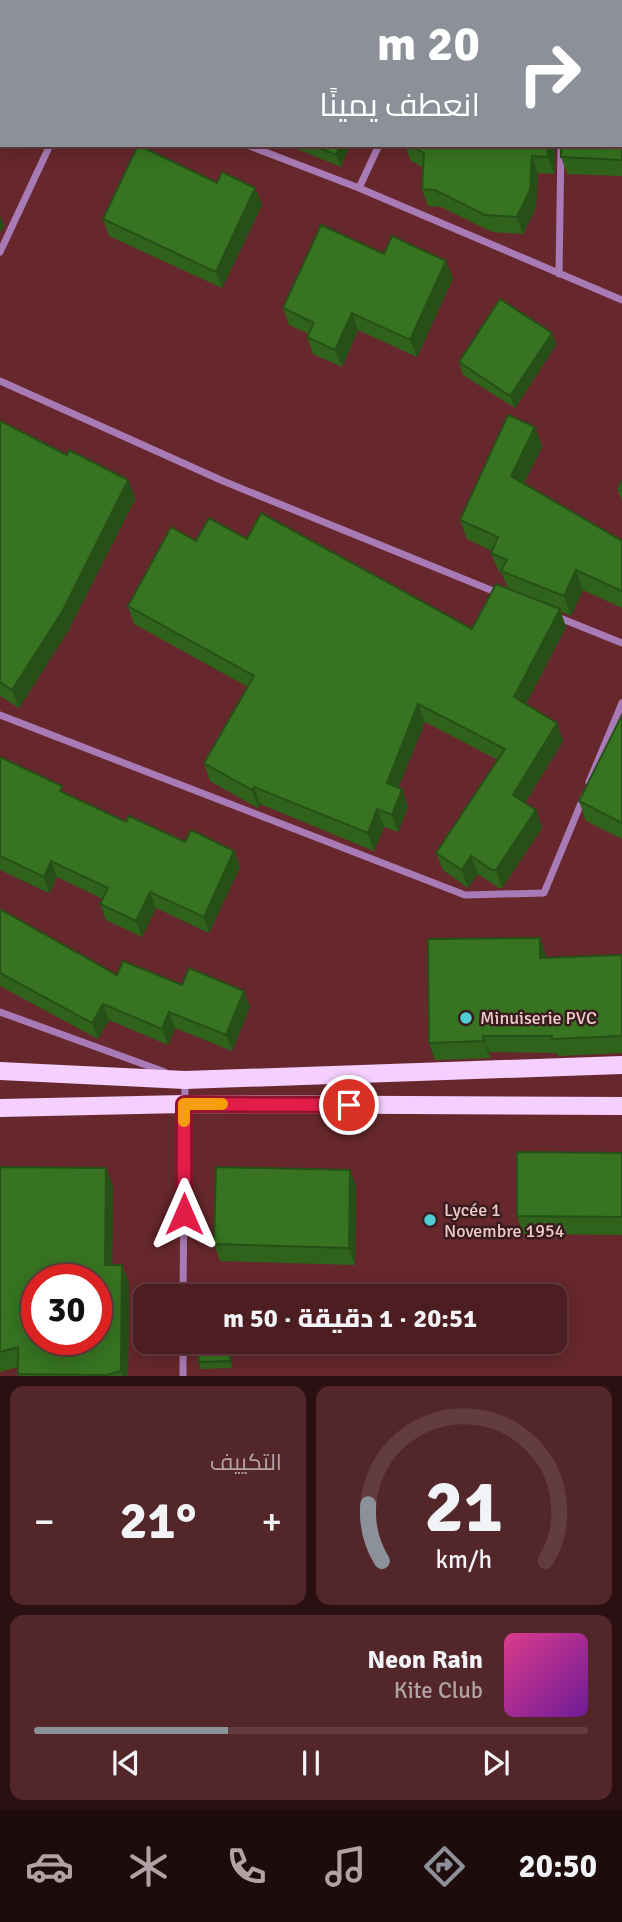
<!DOCTYPE html>
<html lang="ar">
<head>
<meta charset="utf-8">
<style>
  :root { --surface:#4c1e21; --page:#53272a; --text:#f1f3f6; --muted:#b2a2a5; --line:#633c3f; --accent:#8c9099 }
  body { margin:0; font-family:Signika,Cairo,sans-serif; background:var(--page); color:var(--text); direction:rtl; height:100vh; display:flex; flex-direction:column; font-size:26px; white-space:nowrap }
  * { box-sizing:border-box; margin:0 }
  p { font-size:23px; color:var(--muted) }
  .icon { flex:none; width:38px; height:38px; fill:none; stroke:currentColor; stroke-width:2; stroke-linecap:round; stroke-linejoin:round }
  .map { position:relative; height:1376px; overflow:hidden; direction:ltr }
  .details { display:flex; flex-direction:column; gap:10px; padding:10px; background:#2a1012; flex:1 }
  .details>* { flex:none }
  .hud { position:absolute; left:0px; top:0px; width:623px; height:147px; box-shadow:0 4px 18px #0003,0 0 0 2px var(--line); direction:rtl; background:#8c9099; color:#fff; overflow:hidden }
  .speed { position:absolute; left:21px; top:1264px; display:flex; gap:14px; font-size:35px; font-weight:700; text-align:center }
  .speed>* { display:grid; place-content:center; width:91px; height:91px; border-radius:50%; background:var(--surface); box-shadow:0 4px 18px #0003,0 0 0 2px var(--line); line-height:1 }
  .speed .limit { border:10px solid #d22; background:#fff; color:#111 }
  .pin { position:absolute; display:grid; place-items:center; width:60px; height:60px; color:#fff; margin:-30px; border:4px solid #fff; border-radius:50%; box-shadow:0 2px 7px #0007 }
  .me { position:absolute; width:77px; margin:-38px; rotate:0deg; stroke-linejoin:round; filter:drop-shadow(0 0 5px #0008) }
  .turn { display:flex; align-items:center; gap:24px; height:147px; padding:0 28px; font-size:32px }
  .turn .icon { width:91px; height:91px; stroke-width:2.5 }
  .turn b { display:block; font-size:49px; line-height:60px }
  .big { font-size:52px; font-weight:800; line-height:1.1 }
  .details .widget { flex:1; display:flex; flex-direction:column; justify-content:center; gap:10px; min-width:0; padding:0 24px; border-radius:14px; background:var(--page) }
  .details .dial { align-items:center; gap:0 }
  .dial svg { height:182px; overflow:visible; fill:none; stroke:var(--line); stroke-width:7; stroke-linecap:round; text-anchor:middle }
  .dial text { fill:var(--text); stroke:none }
  .song { display:flex; align-items:center; gap:21px }
  .cover { width:84px; height:84px; border-radius:10px; background:linear-gradient(135deg,hsl(330 70% 55%),hsl(280 70% 35%)) }
  .played { height:7px; border-radius:4px; background:linear-gradient(90deg,var(--accent) 35%,var(--line) 35%) }
  .keys { display:flex; justify-content:space-around; direction:ltr }
  .heat { display:flex; justify-content:space-between; align-items:center; font-size:38px; direction:ltr }
  .details .tiles { flex:1; display:grid; gap:10px; grid-template-columns:1fr 1fr }
  .widget:last-child { grid-column:span 2 }
  .trip { position:absolute; left:133px; top:1284px; width:434px; height:70px; border-radius:14px; background:var(--surface); box-shadow:0 4px 18px #0003,0 0 0 2px var(--line); font-weight:800; line-height:70px; text-align:center; direction:rtl }
  .tab-bar { display:flex; height:112px; justify-content:space-around; align-items:center; background:#1e0c0d; color:var(--muted) }
  .tab-bar .icon { width:49px; height:49px }
  .tab-bar .current { color:var(--accent) }
  .tab-bar b { font-size:32px; color:var(--text) }
  .map>svg:first-child { display:block }
</style>
</head>
<body>
<div class="map">
<svg width="622" height="1376" viewBox="0 0 622 1376">
  <rect width="100%" height="100%" fill="#66282c"/>
  <g fill="none" stroke-linecap="round" stroke-linejoin="round">
    <path stroke="#a97bb6" stroke-width="7" d="M 524,0 L 528,2
      M 115,2 L 116,0
      M 444,2 L 444,0
      M 0,45 L 2,46
      M 247,145 L 359,188 L 622,300
      M 359,188 L 379,145
      M 0,252 L 50,145
      M 559,274 L 561,145
      M 0,381 L 223,481 L 498,593
      M 555,616 L 622,643
      M 0,715 L 465,895 L 544,893 L 584,796
      M 589,782 L 622,703
      M 0,1012 L 165,1072
      M 183,1297 L 185,1080
      M 183,1376 L 183,1342"/>
    <path stroke="#f4cfff" stroke-width="18" d="M 0,1071 L 185,1080 L 622,1065
      M 0,1108 L 184,1104 L 622,1106"/>
  </g>
  <path fill="#2f631c" d="M 202,0 L 268,0 L 267,2 L 203,2 Z
    M 327,0 L 396,0 L 396,2 L 327,2 Z
    M 622,112 L 622,176 L 567,174 L 561,157 Z
    M 295,145 L 350,145 L 341,167 L 297,149 Z
    M 405,145 L 555,145 L 554,174 L 538,173 L 536,207 L 523,234 L 492,232 L 441,207 L 428,206 L 422,189 L 423,167 L 411,161 Z
    M 255,188 L 262,205 L 222,288 L 109,236 L 103,219 Z
    M 384,254 L 453,278 L 417,357 L 358,330 L 342,367 L 313,354 L 307,337 L 309,334 L 289,325 L 283,308 Z
    M 552,333 L 556,345 L 515,408 L 463,375 L 459,362 Z
    M 0,421 L 67,455 L 128,480 L 135,499 L 68,631 L 19,708 L 0,696 Z
    M 535,427 L 542,447 L 524,483 L 622,541 L 622,608 L 583,590 L 571,616 L 560,611 L 566,627 L 526,704 L 563,741 L 525,803 L 536,810 L 542,828 L 502,888 L 499,888 L 478,874 L 468,888 L 443,870 L 436,853 L 498,760 L 425,722 L 398,788 L 408,807 L 398,832 L 384,827 L 374,851 L 260,804 L 258,808 L 210,781 L 204,763 L 248,687 L 134,624 L 128,606 L 196,541 L 247,539 L 472,629 L 508,588 L 502,574 L 499,572 L 491,553 L 492,551 L 467,539 L 460,520 Z
    M 622,480 L 622,501 L 618,490 Z
    M 622,715 L 622,839 L 586,821 L 579,801 Z
    M 0,757 L 65,794 L 126,822 L 185,842 L 234,851 L 240,867 L 209,933 L 156,908 L 142,937 L 106,920 L 100,904 L 103,899 L 57,877 L 49,893 L 0,870 Z
    M 0,909 L 117,975 L 182,985 L 250,1007 L 232,1051 L 175,1028 L 168,1045 L 109,1020 L 98,1039 L 0,986 Z
    M 546,955 L 546,958 L 622,955 L 622,1053 L 558,1056 L 557,1053 L 489,1052 L 490,1058 L 435,1060 L 429,1043 Z
    M 622,1153 L 622,1235 L 523,1234 L 517,1216 Z
    M 0,1167 L 106,1168 L 113,1187 L 112,1265 L 122,1265 L 129,1283 L 128,1376 L 19,1376 L 18,1367 L 0,1372 Z
    M 350,1170 L 356,1187 L 355,1265 L 220,1261 L 214,1244 Z
    M 231,1342 L 232,1368 L 201,1369 L 199,1362 Z"/>
  <path fill="#265017" d="M 255,0 L 268,0 L 267,2 L 254,2 Z
    M 384,0 L 396,0 L 396,2 L 383,2 Z
    M 340,145 L 350,145 L 341,167 L 336,155 Z
    M 548,145 L 555,145 L 554,174 L 548,157 Z
    M 532,156 L 538,173 L 536,207 L 523,234 L 517,217 Z
    M 255,188 L 262,205 L 222,288 L 216,272 Z
    M 0,215 L 4,226 L 0,233 Z
    M 446,261 L 453,278 L 417,357 L 410,340 Z
    M 352,313 L 358,330 L 342,367 L 335,350 Z
    M 552,333 L 556,345 L 515,408 L 510,396 Z
    M 535,427 L 542,447 L 518,495 L 511,476 Z
    M 128,480 L 135,499 L 68,631 L 19,708 L 12,690 Z
    M 576,570 L 583,590 L 571,616 L 564,596 Z
    M 560,609 L 566,627 L 520,715 L 514,697 Z
    M 418,704 L 425,722 L 393,801 L 387,783 Z
    M 557,723 L 563,741 L 519,812 L 513,795 Z
    M 254,787 L 260,804 L 258,808 L 252,790 Z
    M 402,789 L 408,807 L 398,832 L 392,815 Z
    M 377,809 L 384,827 L 374,851 L 368,833 Z
    M 536,810 L 542,828 L 502,888 L 496,870 Z
    M 234,851 L 240,867 L 209,933 L 204,917 Z
    M 471,856 L 478,874 L 468,888 L 462,870 Z
    M 51,861 L 57,877 L 49,893 L 44,877 Z
    M 150,892 L 156,908 L 142,937 L 136,921 Z
    M 540,938 L 546,955 L 546,975 L 540,958 Z
    M 244,991 L 250,1007 L 232,1051 L 226,1035 Z
    M 103,1004 L 109,1020 L 98,1039 L 92,1023 Z
    M 169,1012 L 175,1028 L 168,1045 L 162,1029 Z
    M 483,1036 L 489,1052 L 490,1058 L 484,1041 Z
    M 106,1168 L 113,1187 L 112,1283 L 105,1265 Z
    M 350,1170 L 356,1187 L 355,1265 L 349,1248 Z
    M 122,1265 L 129,1283 L 128,1376 L 123,1376 L 121,1371 Z
    M 229,1342 L 231,1342 L 232,1368 L 230,1361 Z"/>
  <path fill="#377321" stroke="#265017" stroke-width="2" fill-rule="evenodd" d="M 215,0 L 255,0 L 254,2 L 219,2 Z
    M 341,0 L 384,0 L 383,2 L 345,2 Z
    M 621,112 L 622,160 L 561,157 L 561,145 L 621,145 Z
    M 138,145 L 217,183 L 222,172 L 255,188 L 216,272 L 103,219 Z
    M 313,145 L 340,145 L 336,155 Z
    M 407,145 L 548,145 L 548,157 L 532,156 L 530,190 L 517,217 L 485,215 L 435,190 L 422,189 L 424,153 Z
    M 321,225 L 384,254 L 392,236 L 446,261 L 410,340 L 352,313 L 335,350 L 307,337 L 314,323 L 283,308 Z
    M 500,299 L 552,333 L 510,396 L 459,362 Z
    M 508,415 L 535,427 L 511,476 L 622,541 L 622,591 L 576,570 L 564,596 L 501,571 L 507,560 L 491,553 L 498,537 L 460,520 Z
    M 0,421 L 67,455 L 69,450 L 128,480 L 62,612 L 12,690 L 0,682 Z
    M 622,480 L 622,491 L 618,490 Z
    M 261,513 L 472,629 L 496,584 L 560,609 L 514,697 L 557,723 L 513,795 L 536,810 L 496,870 L 492,870 L 471,856 L 462,870 L 436,853 L 505,749 L 418,704 L 387,783 L 402,789 L 392,815 L 377,809 L 368,833 L 254,787 L 252,790 L 204,763 L 254,676 L 128,606 L 171,527 L 196,541 L 209,518 L 247,539 Z
    M 622,715 L 622,823 L 579,801 Z
    M 0,757 L 62,786 L 60,791 L 126,822 L 129,816 L 185,842 L 191,830 L 234,851 L 204,917 L 150,892 L 136,921 L 100,904 L 108,888 L 51,861 L 44,877 L 0,856 Z
    M 0,909 L 117,975 L 123,961 L 182,985 L 189,968 L 244,991 L 226,1035 L 169,1012 L 162,1029 L 103,1004 L 92,1023 L 0,973 Z
    M 540,938 L 540,958 L 622,955 L 622,1036 L 552,1039 L 552,1036 L 483,1036 L 484,1041 L 429,1043 L 428,939 Z
    M 517,1152 L 622,1153 L 622,1217 L 517,1216 Z
    M 0,1167 L 106,1168 L 105,1265 L 122,1265 L 121,1371 L 107,1375 L 18,1374 L 18,1347 L 0,1352 ZM 37,1279 L 96,1279 L 96,1339 L 37,1339 Z
    M 216,1167 L 350,1170 L 349,1248 L 214,1244 Z
    M 197,1342 L 229,1342 L 230,1361 L 199,1362 Z"/>
  <g fill="none" stroke-linecap="round" stroke-linejoin="round">
    <defs>
      <path id="route" d="M 184,1214 L 184,1104 L 349,1105"/>
    </defs>
    <use href="#route" stroke="#92132f" stroke-width="18"/>
    <use href="#route" stroke="#e11d48" stroke-width="12"/>
    <path stroke="#f59e0b" stroke-width="12" d="M 184,1121 L 184,1104 L 222,1104"/>
  </g>
  <g fill="#51ccd1" stroke="#381c1d" stroke-width="2.5">
    <circle cx="466" cy="1018" r="7"/>
    <circle cx="430" cy="1220" r="7"/>
  </g>
  <g text-anchor="middle" dominant-baseline="central" stroke-width="5" stroke-linejoin="round" paint-order="stroke">
    <g font-size="18" fill="#f0c9c9" stroke="#381c1d" text-anchor="start">
      <text x="480" y="1018">Minuiserie PVC</text>
      <text x="444" y="1210">Lycée 1<tspan x="444" dy="21">Novembre 1954</tspan></text>
    </g>
  </g>
</svg>
<div class="speed"><div class="limit">30</div></div>
<div class="pin" style="left:349px;top:1105px;background:#d93025"><svg class="icon" aria-label="arrive" viewBox="0 0 24 24"><path d="M6 21V4h12l-3 4 3 4H6"/></svg></div>
<svg class="me" style="left:184px;top:1214px" viewBox="-20 -20 40 40"><path d="M0-17L14 15 0 8-14 15z" fill="#e11d48" stroke="#fff" stroke-width="4"/></svg>
<div class="trip">20:51 · 1 دقيقة · 50 m</div>
<div class="hud">
<div class="turn"><svg class="icon" aria-label="right" viewBox="0 0 24 24"><path d="M7 20v-9h11M14 6l5 5-5 5"/></svg><div><b>20 m</b>انعطف يمينًا</div></div>
</div>
</div>
<section class="details">
<div class="tiles">
<div class="widget dial"><svg viewBox="0 0 100 80">
<path d="M14 69A42 42 0 1 1 86 69"/>
<path d="M14 69A42 42 0 0 1 8 44" stroke="#8c9099"/>
<text x="50" y="56" font-size="32" font-weight="700">21</text>
<text x="50" y="72" font-size="11">km/h</text>
</svg></div>
<div class="widget"><p>التكييف</p>
<div class="heat"><a>−</a><b class="big">21°</b><a>+</a></div>
</div>
<div class="widget">
<div class="song"><i class="cover"></i><div><b>Neon Rain</b><p>Kite Club</p></div></div>
<div class="played"></div>
<div class="keys"><svg class="icon" aria-label="previous" viewBox="0 0 24 24"><path d="M18 5L8 12l10 7zM5 5v14"/></svg><svg class="icon" aria-label="pause" viewBox="0 0 24 24"><path d="M8 5v14M16 5v14"/></svg><svg class="icon" aria-label="next" viewBox="0 0 24 24"><path d="M6 5l10 7-10 7zM19 5v14"/></svg></div>
</div>
</div>
</section>
<nav class="tab-bar">
<b>20:50</b>
<svg class="icon current" aria-label="directions" viewBox="0 0 24 24"><path d="M12 3l9 9-9 9-9-9zM9 14v-3h6M13 9l2 2-2 2"/></svg>
<svg class="icon" aria-label="music" viewBox="0 0 24 24"><path d="M9 18V5l10-2v13"/><circle cx="6" cy="18" r="3"/><circle cx="16" cy="16" r="3"/></svg>
<svg class="icon" aria-label="phone" viewBox="0 0 24 24"><path d="M5 4h4l2 5-3 2q2 4 5 5l2-3 5 2v4C11 20 4 13 5 4z"/></svg>
<svg class="icon" aria-label="climate" viewBox="0 0 24 24"><path d="M12 3v18M4 7l16 10M4 17L20 7"/></svg>
<svg class="icon" aria-label="car" viewBox="0 0 24 24"><path d="M5 17H2v-5l4-1 3-4h7l3 4 3 1v5h-3M9 17h6M6 11h13"/><circle cx="7" cy="17" r="2"/><circle cx="17" cy="17" r="2"/></svg>
</nav>
</body>
</html>
